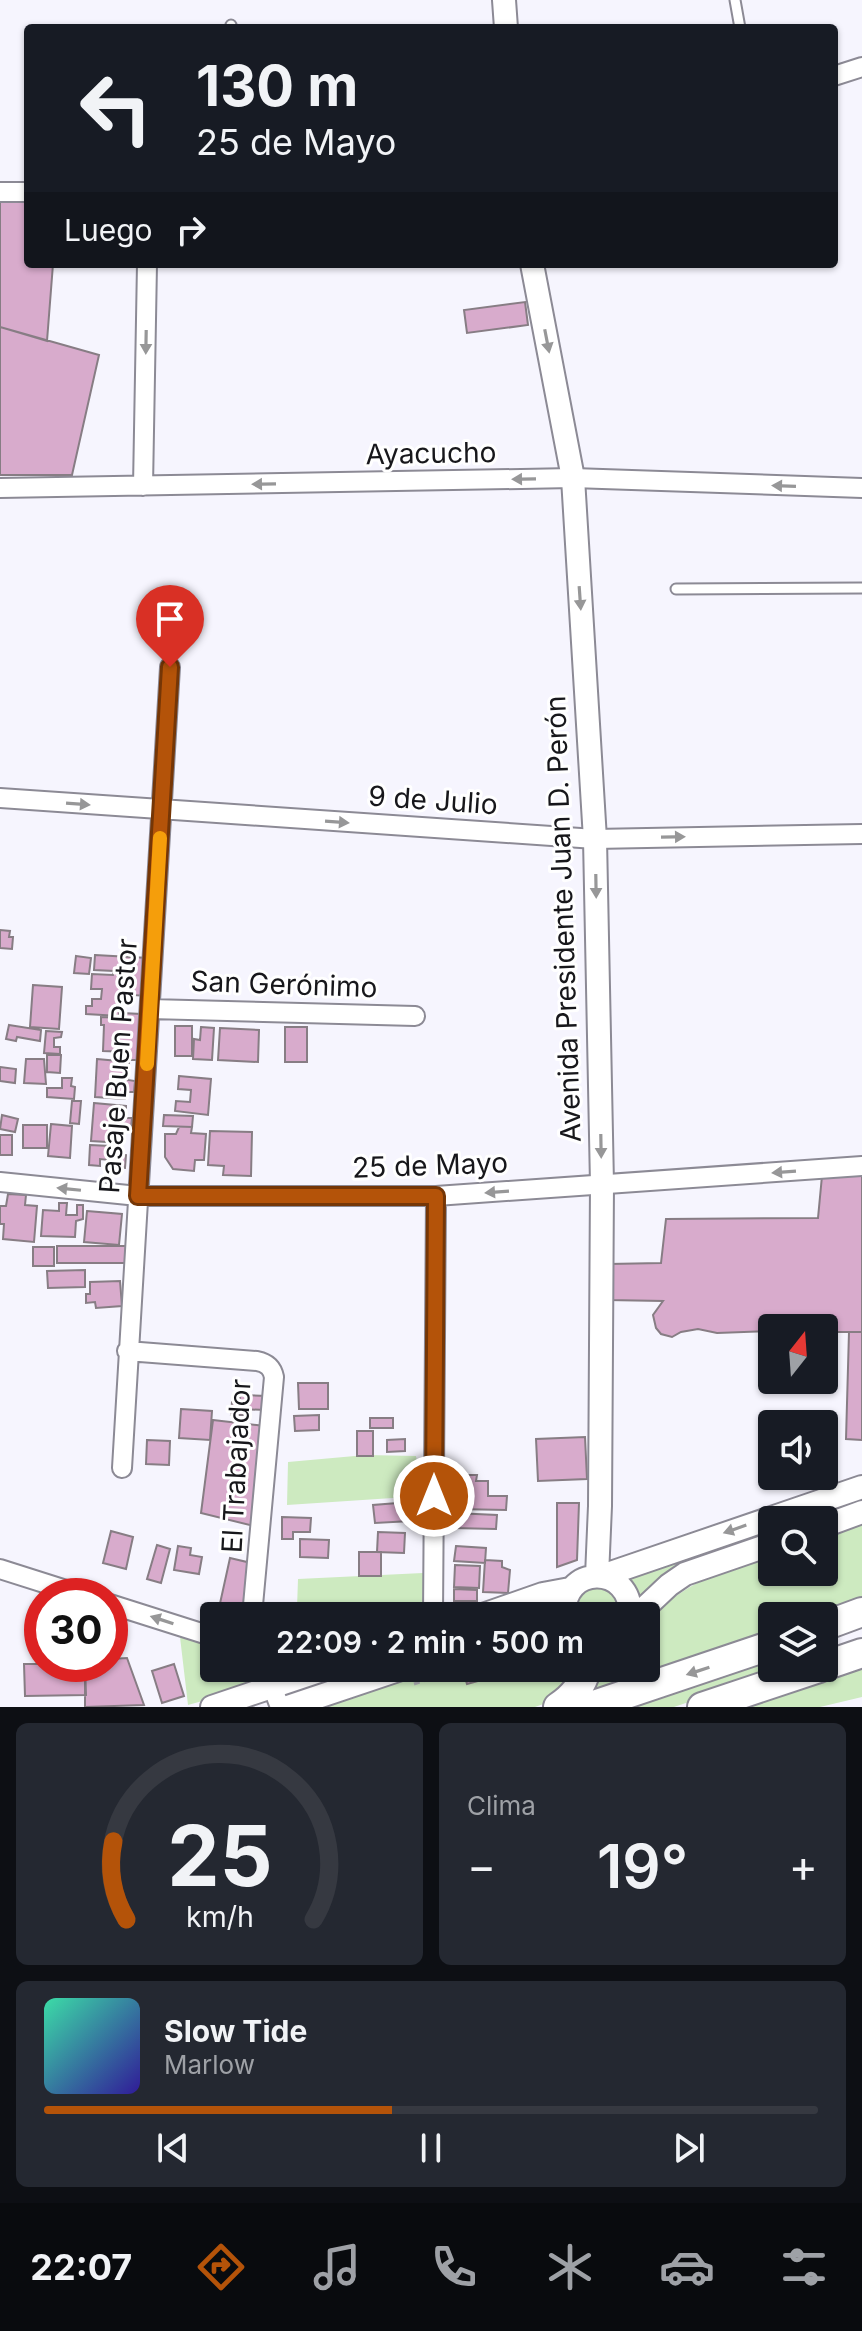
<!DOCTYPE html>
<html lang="es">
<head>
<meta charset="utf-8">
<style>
  :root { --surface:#171b24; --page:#242831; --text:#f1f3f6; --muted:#9ea1a6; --line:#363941; --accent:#b45309 }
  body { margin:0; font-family:Inter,sans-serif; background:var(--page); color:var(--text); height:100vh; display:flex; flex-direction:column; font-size:30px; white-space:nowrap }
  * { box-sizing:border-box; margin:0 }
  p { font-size:26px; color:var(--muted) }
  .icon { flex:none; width:44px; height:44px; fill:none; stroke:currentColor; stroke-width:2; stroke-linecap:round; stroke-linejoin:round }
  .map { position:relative; height:1707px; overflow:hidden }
  .drawer { display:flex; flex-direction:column; gap:16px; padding:16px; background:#0d0f14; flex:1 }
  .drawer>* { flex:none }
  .guide { position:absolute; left:24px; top:24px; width:814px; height:244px; border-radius:8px; box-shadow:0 2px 6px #0004; background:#171b24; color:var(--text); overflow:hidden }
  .needle { width:52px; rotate:17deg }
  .buttons { position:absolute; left:758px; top:1314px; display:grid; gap:16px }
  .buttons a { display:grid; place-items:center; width:80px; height:80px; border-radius:8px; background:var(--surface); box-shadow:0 2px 6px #0004; font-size:40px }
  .speed { position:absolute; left:24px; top:1578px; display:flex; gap:16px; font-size:40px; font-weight:700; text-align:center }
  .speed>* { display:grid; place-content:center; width:104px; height:104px; border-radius:50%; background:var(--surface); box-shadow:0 2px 6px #0004; line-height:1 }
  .speed .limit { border:12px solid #d22; background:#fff; color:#111 }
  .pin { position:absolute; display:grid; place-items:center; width:68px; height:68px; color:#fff; margin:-82px -34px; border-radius:50% 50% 50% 0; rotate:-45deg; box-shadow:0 0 8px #0007 }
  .pin .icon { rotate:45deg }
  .me { position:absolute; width:88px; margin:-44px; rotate:0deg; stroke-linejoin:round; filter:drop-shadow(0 0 6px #0008) }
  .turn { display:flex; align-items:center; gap:28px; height:168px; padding:0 40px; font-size:36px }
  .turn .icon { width:104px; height:104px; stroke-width:2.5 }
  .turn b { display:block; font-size:56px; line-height:68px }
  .then { display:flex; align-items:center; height:76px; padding:0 40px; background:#0003; gap:16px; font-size:30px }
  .big { font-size:60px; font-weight:600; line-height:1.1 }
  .drawer .tile { flex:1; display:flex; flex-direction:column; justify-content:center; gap:12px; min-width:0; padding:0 28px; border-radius:12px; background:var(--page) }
  .drawer .dial { align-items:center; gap:0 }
  .dial svg { height:208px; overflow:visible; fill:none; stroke:var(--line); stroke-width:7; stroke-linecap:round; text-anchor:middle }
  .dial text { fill:var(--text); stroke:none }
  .song { display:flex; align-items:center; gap:24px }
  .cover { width:96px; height:96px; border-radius:12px; background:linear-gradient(135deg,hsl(160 70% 55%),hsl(250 70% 35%)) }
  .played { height:8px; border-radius:4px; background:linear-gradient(90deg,var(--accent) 45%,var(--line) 45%) }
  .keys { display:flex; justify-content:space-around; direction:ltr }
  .heat { display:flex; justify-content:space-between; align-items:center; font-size:44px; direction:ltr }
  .drawer .tiles { flex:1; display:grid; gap:16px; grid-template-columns:1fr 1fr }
  .tile:last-child { grid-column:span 2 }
  .trip { position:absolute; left:200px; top:1602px; width:460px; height:80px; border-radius:8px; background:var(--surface); box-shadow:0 2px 6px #0004; font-weight:600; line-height:80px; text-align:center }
  .dock { display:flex; height:128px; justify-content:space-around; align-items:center; background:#090b0e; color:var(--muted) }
  .dock .icon { width:56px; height:56px }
  .dock .selected { color:var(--accent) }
  .dock b { font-size:36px; color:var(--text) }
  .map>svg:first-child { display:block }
</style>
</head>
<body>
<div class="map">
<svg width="862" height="1707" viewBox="0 0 862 1707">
  <rect width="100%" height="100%" fill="#f6f5fe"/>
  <path fill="#cdeac0" d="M 366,1455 L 416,1456 L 423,1496 L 287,1505 L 288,1462 Z
    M 862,1519 L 862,1598 L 811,1616 L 772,1616 L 772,1629 L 586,1694 L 593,1668 L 646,1668 L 646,1619 C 687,1583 722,1570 772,1550 L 772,1572 L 824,1572 L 824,1532 Z
    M 772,1524 L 772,1534 L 636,1607 L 618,1576 Z
    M 423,1573 L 423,1616 L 297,1608 L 298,1579 Z
    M 593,1588 C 613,1587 618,1598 620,1616 L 575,1616 C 576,1601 578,1593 593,1588 Z
    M 180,1637 L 214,1648 L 214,1668 L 247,1668 L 256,1686 L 188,1705 Z
    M 772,1654 L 772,1668 L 789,1668 L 674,1707 L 619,1707 Z
    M 862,1667 L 862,1697 L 820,1707 L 741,1707 Z
    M 426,1668 L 581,1668 L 549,1702 L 535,1707 L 312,1707 Z"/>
  <path fill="#d8abcc" stroke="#877d84" stroke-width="2" d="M 0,196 L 28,196 L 28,264 L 53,264 L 47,341 L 0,327 Z
    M 525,302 L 528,325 L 467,333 L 464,310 Z
    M 0,327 L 99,355 L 72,475 L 0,475 Z
    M 0,930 L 10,931 L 9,937 L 13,937 L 12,949 L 0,948 Z
    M 95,955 L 148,958 L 146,996 L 120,994 L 119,1016 L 86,1014 L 86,1006 L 92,1006 L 92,999 L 101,999 L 102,989 L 91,989 L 92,974 L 113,975 L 114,971 L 94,970 Z
    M 76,956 L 91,958 L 89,974 L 74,973 Z
    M 33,985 L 62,987 L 59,1029 L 30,1027 Z
    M 122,1013 L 141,1014 L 138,1060 L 130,1060 L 130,1052 L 103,1051 L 104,1025 L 101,1025 L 101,1017 L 120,1018 Z
    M 9,1025 L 41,1030 L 40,1041 L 17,1037 L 16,1041 L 6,1039 Z
    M 175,1026 L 192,1026 L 192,1056 L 175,1056 Z
    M 201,1027 L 214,1028 L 212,1060 L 193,1059 L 194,1039 L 200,1040 Z
    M 285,1027 L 307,1027 L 307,1062 L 285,1062 Z
    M 220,1028 L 259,1030 L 258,1062 L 218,1060 Z
    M 46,1031 L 62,1032 L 61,1037 L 54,1038 L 54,1047 L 60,1047 L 60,1054 L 44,1053 Z
    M 47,1055 L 61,1055 L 60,1073 L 47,1072 Z
    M 26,1059 L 44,1059 L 46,1084 L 24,1083 Z
    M 97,1059 L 129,1062 L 128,1080 L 135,1081 L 134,1092 L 126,1092 L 125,1099 L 95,1097 Z
    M 0,1067 L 16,1069 L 15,1083 L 0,1081 Z
    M 179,1076 L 211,1079 L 208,1115 L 175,1111 L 176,1101 L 190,1102 L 191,1090 L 178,1089 Z
    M 62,1078 L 72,1078 L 71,1086 L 75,1087 L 74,1099 L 47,1097 L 47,1088 L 62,1088 Z
    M 72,1101 L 81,1101 L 79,1124 L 70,1123 Z
    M 94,1103 L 126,1106 L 126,1118 L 132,1118 L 131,1127 L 125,1127 L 123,1143 L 91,1141 Z
    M 2,1115 L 18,1119 L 15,1132 L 0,1129 Z
    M 164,1115 L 193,1116 L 192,1127 L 163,1126 Z
    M 51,1124 L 72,1126 L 70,1158 L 48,1156 Z
    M 23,1125 L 47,1125 L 47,1148 L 23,1148 Z
    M 179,1127 L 192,1127 L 191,1133 L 206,1134 L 204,1160 L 195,1160 L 194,1171 L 173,1169 L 165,1157 L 165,1134 L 176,1134 Z
    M 210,1131 L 252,1132 L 251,1176 L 223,1175 L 224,1166 L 208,1165 Z
    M 0,1135 L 12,1135 L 12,1155 L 0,1155 Z
    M 90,1145 L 110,1146 L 109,1160 L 100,1159 L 100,1166 L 89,1165 Z
    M 113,1153 L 126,1155 L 125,1168 L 111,1167 Z
    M 862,1174 L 862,1332 L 824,1332 L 824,1328 L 772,1328 L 772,1331 L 717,1333 L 698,1329 L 681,1332 L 672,1337 L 661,1334 L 656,1328 L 653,1315 L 663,1301 L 608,1300 L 609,1264 L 661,1263 L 666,1219 L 818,1218 L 822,1176 Z
    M 8,1194 L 26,1195 L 25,1205 L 37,1206 L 34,1242 L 3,1239 L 4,1224 L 0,1224 L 0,1206 L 6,1206 Z
    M 59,1203 L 67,1203 L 66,1215 L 77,1215 L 77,1205 L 83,1205 L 83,1219 L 76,1221 L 75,1237 L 41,1236 L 43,1210 L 59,1211 Z
    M 87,1211 L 122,1214 L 119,1245 L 84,1242 Z
    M 57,1246 L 129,1246 L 129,1263 L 57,1263 Z
    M 33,1247 L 54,1247 L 54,1266 L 33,1266 Z
    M 85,1270 L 85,1287 L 48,1288 L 47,1271 Z
    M 120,1281 L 122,1306 L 96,1308 L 95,1302 L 86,1303 L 86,1294 L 90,1294 L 90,1282 Z
    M 849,1332 L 862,1332 L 862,1440 L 846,1439 Z
    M 298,1383 L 328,1383 L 328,1409 L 299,1409 Z
    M 240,1395 L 266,1396 L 266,1410 L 239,1409 Z
    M 232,1402 L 248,1402 L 247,1415 L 231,1415 Z
    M 181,1409 L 212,1411 L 210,1440 L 179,1438 Z
    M 319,1415 L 319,1430 L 295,1431 L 294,1416 Z
    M 370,1418 L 393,1418 L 393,1428 L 370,1428 Z
    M 213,1420 L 265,1426 L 258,1527 L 201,1513 Z
    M 357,1431 L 373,1431 L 373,1456 L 357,1456 Z
    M 585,1437 L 587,1479 L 538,1481 L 536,1439 Z
    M 405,1439 L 405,1451 L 387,1452 L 387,1440 Z
    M 147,1440 L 170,1441 L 169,1465 L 146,1464 Z
    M 458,1475 L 477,1475 L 476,1481 L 488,1481 L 488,1496 L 507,1496 L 506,1510 L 457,1509 Z
    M 410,1502 L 411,1521 L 375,1523 L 373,1505 Z
    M 557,1503 L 579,1503 L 577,1560 L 557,1567 Z
    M 454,1513 L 497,1515 L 496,1529 L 453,1528 Z
    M 282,1517 L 311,1518 L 310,1532 L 293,1532 L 293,1539 L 282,1539 Z
    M 111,1531 L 133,1537 L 126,1569 L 103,1563 Z
    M 378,1532 L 405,1533 L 404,1553 L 377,1552 Z
    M 300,1539 L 329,1540 L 328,1558 L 300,1557 Z
    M 157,1545 L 170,1549 L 161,1583 L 147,1579 Z
    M 178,1546 L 191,1548 L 190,1555 L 202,1557 L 199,1574 L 174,1570 Z
    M 456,1546 L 486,1548 L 485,1563 L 454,1561 Z
    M 359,1552 L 381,1552 L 381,1576 L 359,1576 Z
    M 230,1558 L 264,1566 L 252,1616 L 219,1608 Z
    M 485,1560 L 502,1561 L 502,1567 L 510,1570 L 508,1593 L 483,1592 Z
    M 455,1565 L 480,1566 L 479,1588 L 454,1587 Z
    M 454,1589 L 477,1590 L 477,1601 L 454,1601 Z
    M 127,1658 L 144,1705 L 85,1707 L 85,1664 L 110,1664 L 110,1659 Z
    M 24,1664 L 85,1664 L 86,1695 L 25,1696 Z
    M 174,1664 L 184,1696 L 162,1703 L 152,1671 Z
    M 482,1669 L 485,1679 L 467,1684 L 464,1674 Z"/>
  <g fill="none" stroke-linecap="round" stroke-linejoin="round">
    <defs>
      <path id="service" d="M 735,0 L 740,28
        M 231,28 L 231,25
        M 676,589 L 862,588"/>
      <path id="minor" d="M 834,76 L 862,67
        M 0,192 L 28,192
        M 143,486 L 147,264
        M 0,488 L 573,478 L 862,488
        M 0,798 L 595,839 L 862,834
        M 150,1009 L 415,1016
        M 0,1182 L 138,1196 L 436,1196 L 862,1166
        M 127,1351 L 257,1361 C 267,1363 272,1367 274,1377 L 252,1616
        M 122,1468 L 170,667
        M 0,1569 L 85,1596
        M 110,1604 L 214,1637
        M 433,1616 L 436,1196
        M 265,1668 L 280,1707"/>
      <path id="tertiary" d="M 504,0 L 506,28
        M 532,264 L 573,478 L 595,839 L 602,1184 L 600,1506 L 597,1576
        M 824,1526 L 862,1512
        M 602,1576 L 862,1487
        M 480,1616 L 543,1594 L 570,1589
        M 565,1616 C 560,1564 633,1563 630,1616
        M 636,1616 L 669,1585 L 685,1574 L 772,1544
        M 212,1707 L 328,1668
        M 288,1707 L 404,1668"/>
      <path id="trunk" d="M 824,1626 L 862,1612
        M 824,1666 L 862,1653
        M 558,1707 C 573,1697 582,1686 587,1668
        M 588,1707 L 772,1645
        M 702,1707 L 819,1668"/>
    </defs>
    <use href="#service" stroke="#8c8a95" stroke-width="13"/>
    <use href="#minor" stroke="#8c8a95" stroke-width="22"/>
    <use href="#tertiary" stroke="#8c8a95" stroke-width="26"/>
    <use href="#trunk" stroke="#8c8a95" stroke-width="32"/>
    <path stroke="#b1b0b7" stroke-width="3" stroke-dasharray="6 4" stroke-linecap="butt" d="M 421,1673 L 437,1668
      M 414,1684 L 462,1668"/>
    <use href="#service" stroke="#fff" stroke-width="9"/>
    <use href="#minor" stroke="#fff" stroke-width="18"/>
    <use href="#tertiary" stroke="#fff" stroke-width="22"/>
    <use href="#trunk" stroke="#fff" stroke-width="28"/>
  </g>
  <defs><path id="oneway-solid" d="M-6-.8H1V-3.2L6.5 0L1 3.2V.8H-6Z" transform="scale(2)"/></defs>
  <g fill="#979798">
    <use href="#oneway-solid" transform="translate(547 341) rotate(79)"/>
    <use href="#oneway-solid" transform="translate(146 342) rotate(91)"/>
    <use href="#oneway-solid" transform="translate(524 479) rotate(179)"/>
    <use href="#oneway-solid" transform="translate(264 484) rotate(179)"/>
    <use href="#oneway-solid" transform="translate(784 486) rotate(-178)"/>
    <use href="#oneway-solid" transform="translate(580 598) rotate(86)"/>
    <use href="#oneway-solid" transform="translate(78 804) rotate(4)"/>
    <use href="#oneway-solid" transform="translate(337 822) rotate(4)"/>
    <use href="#oneway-solid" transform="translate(673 837) rotate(-1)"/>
    <use href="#oneway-solid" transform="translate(596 886) rotate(89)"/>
    <use href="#oneway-solid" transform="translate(601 1146) rotate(89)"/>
    <use href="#oneway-solid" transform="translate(784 1172) rotate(176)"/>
    <use href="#oneway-solid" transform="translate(69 1189) rotate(-174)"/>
    <use href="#oneway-solid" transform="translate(497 1192) rotate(176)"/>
    <use href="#oneway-solid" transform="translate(735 1529) rotate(161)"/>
    <use href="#oneway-solid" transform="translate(162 1620) rotate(-162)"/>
    <use href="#oneway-solid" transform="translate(698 1671) rotate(162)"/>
  </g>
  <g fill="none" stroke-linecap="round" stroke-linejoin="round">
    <defs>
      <path id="route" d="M 170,667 L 138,1196 L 436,1196 L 434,1496"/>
    </defs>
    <use href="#route" stroke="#753606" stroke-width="20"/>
    <use href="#route" stroke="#b45309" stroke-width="14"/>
    <path stroke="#f59e0b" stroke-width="14" d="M 147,1064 L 160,838"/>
  </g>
  <g text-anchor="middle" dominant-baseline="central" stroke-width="6" stroke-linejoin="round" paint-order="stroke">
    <g font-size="28" fill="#17171b" stroke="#fff">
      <text transform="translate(431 453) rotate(-1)">Ayacucho</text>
      <text transform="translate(433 800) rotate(4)">9 de Julio</text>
      <text transform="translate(563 919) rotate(-92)">Avenida Presidente Juan D. Perón</text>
      <text transform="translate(284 984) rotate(2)">San Gerónimo</text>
      <text transform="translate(118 1066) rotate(-86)">Pasaje Buen Pastor</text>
      <text transform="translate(430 1165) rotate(-2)">25 de Mayo</text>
      <text transform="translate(236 1466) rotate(-87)">El Trabajador</text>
    </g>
  </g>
</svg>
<div class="buttons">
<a><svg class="needle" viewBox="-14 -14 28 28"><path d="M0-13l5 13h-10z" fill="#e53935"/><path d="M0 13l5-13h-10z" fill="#9ea1a6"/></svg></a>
<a><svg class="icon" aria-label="sound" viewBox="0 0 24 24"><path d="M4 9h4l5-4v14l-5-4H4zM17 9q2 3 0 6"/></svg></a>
<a><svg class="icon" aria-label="search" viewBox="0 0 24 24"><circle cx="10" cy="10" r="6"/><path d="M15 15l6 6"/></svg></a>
<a><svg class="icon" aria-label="layers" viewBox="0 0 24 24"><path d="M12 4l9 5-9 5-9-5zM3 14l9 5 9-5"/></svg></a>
</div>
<div class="speed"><div class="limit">30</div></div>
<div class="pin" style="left:170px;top:667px;background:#d93025"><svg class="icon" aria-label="arrive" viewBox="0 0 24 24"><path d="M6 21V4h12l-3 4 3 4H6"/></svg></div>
<svg class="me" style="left:434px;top:1496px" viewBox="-20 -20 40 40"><circle r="17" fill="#b45309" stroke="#fff" stroke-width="3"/><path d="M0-11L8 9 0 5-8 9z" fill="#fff"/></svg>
<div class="trip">22:09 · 2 min · 500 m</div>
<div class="guide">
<div class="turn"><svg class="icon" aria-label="left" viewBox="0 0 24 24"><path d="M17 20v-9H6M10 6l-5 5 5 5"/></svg><div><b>130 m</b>25 de Mayo</div></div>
<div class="then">Luego<svg class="icon" aria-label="right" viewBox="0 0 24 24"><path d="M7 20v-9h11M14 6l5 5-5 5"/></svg></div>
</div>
</div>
<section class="drawer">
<div class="tiles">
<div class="tile dial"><svg viewBox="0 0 100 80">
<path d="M14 69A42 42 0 1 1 86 69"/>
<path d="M14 69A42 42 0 0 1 9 39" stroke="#b45309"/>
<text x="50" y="56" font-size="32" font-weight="700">25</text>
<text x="50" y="72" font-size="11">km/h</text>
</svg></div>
<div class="tile"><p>Clima</p>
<div class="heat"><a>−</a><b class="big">19°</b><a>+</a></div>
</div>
<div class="tile">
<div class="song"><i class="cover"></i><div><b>Slow Tide</b><p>Marlow</p></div></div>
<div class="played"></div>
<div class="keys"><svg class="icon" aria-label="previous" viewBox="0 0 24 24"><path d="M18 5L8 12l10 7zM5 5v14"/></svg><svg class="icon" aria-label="pause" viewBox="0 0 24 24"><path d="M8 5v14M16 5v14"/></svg><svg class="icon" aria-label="next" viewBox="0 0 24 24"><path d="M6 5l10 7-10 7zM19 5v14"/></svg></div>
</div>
</div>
</section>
<nav class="dock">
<b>22:07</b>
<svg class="icon selected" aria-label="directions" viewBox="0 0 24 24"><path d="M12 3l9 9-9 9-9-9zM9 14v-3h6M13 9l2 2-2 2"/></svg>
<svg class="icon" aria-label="music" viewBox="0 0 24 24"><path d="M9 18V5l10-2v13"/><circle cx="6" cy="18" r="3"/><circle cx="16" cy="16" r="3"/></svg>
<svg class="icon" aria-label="phone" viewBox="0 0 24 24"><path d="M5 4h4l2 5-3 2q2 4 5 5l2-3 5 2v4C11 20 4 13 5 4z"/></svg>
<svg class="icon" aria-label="climate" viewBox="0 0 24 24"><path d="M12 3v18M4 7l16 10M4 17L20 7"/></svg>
<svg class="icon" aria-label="car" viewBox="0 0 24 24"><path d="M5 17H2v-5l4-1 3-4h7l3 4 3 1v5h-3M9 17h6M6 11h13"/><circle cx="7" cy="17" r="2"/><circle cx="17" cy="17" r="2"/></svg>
<svg class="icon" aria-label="filters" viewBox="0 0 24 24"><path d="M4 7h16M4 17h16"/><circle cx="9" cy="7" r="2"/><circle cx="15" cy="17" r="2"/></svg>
</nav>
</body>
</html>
